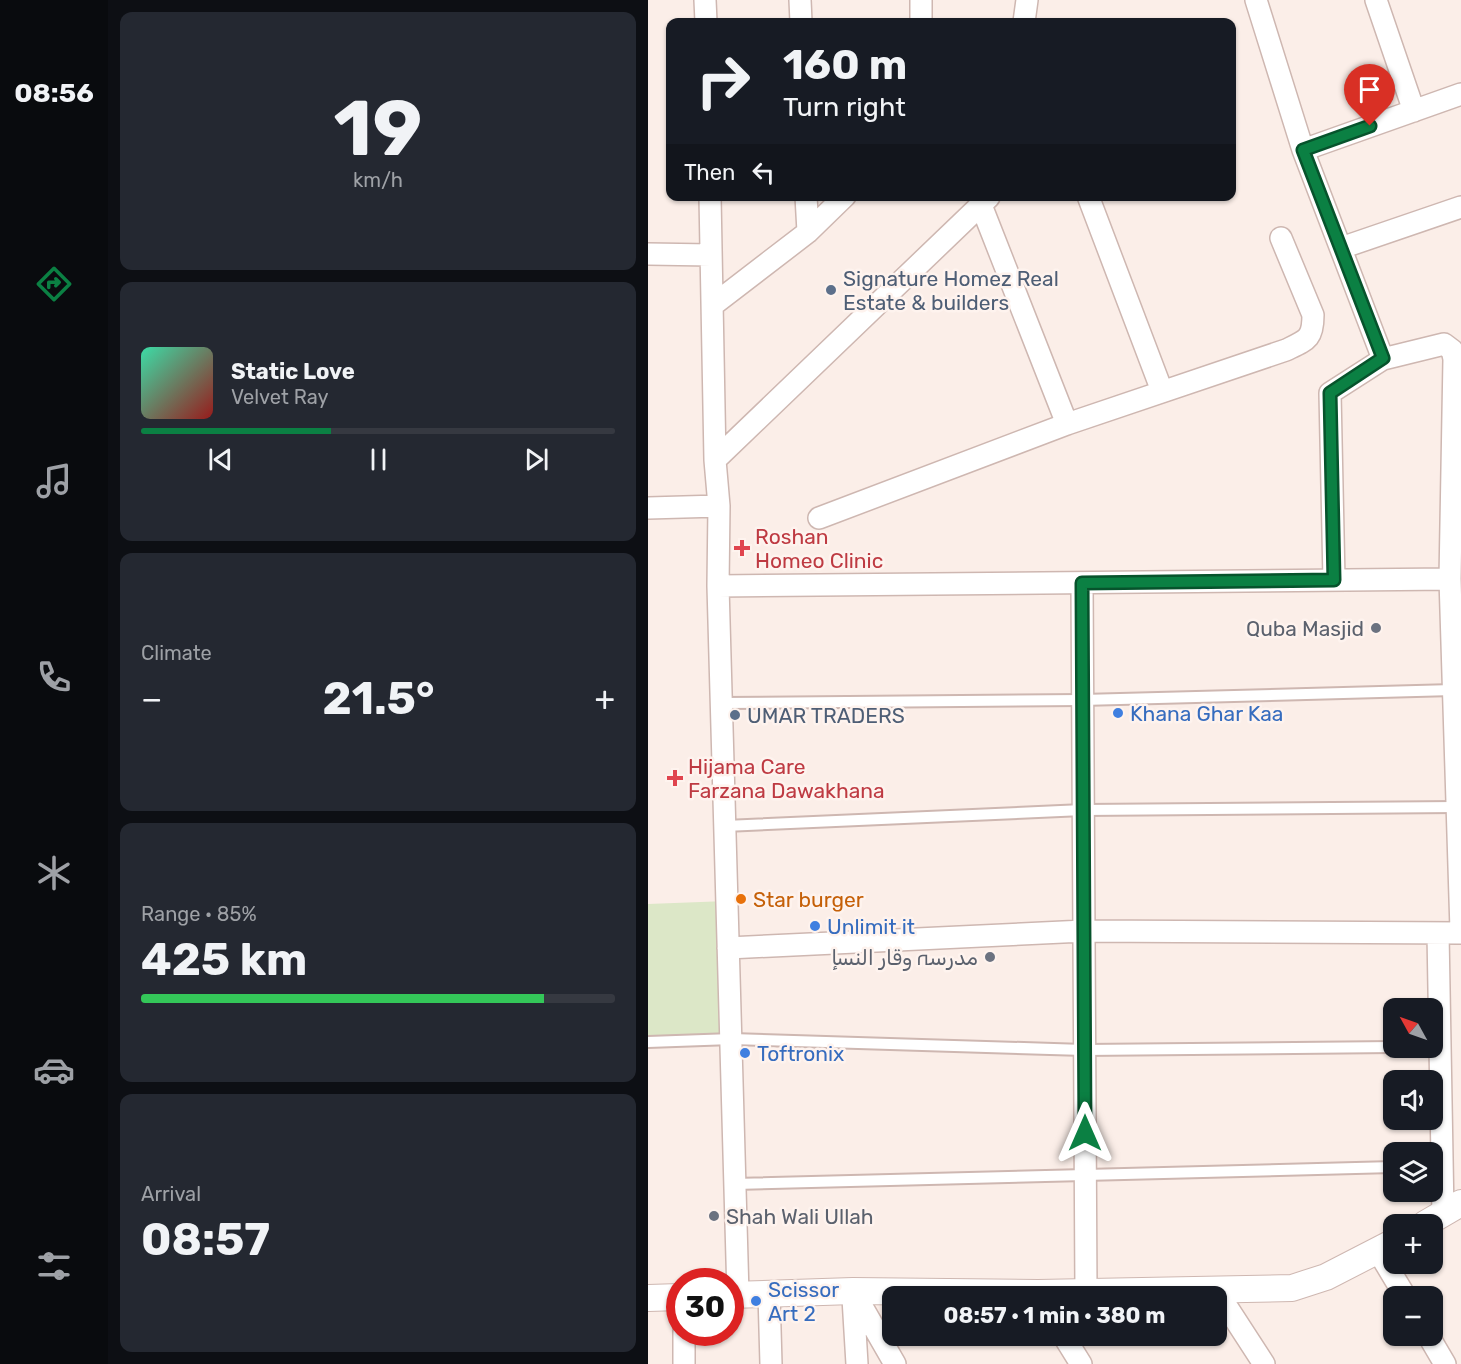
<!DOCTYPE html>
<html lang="en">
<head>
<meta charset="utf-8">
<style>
  :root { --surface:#171b24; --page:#242831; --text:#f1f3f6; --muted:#9ea1a6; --line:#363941; --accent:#0b8043 }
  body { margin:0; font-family:Rubik,Cairo,sans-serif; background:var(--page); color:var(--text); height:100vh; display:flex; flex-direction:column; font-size:22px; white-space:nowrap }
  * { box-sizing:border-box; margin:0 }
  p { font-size:20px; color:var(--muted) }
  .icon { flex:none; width:33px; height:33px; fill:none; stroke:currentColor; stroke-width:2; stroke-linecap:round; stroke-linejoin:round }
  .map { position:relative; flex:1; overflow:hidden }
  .drawer { display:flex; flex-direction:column; gap:12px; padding:12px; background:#0d0f14; width:540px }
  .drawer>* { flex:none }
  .guide { position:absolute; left:18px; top:18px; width:570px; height:183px; border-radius:12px; box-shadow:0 2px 4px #0004; background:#171b24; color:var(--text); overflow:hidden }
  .needle { width:39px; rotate:310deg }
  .buttons { position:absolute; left:735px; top:998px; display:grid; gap:12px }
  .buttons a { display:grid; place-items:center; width:60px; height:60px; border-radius:12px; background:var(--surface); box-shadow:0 2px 4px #0004; font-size:30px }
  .speed { position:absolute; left:18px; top:1268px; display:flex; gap:12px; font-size:30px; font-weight:700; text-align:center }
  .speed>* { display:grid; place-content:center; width:78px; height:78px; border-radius:50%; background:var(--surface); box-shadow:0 2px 4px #0004; line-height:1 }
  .speed .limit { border:9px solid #d22; background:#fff; color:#111 }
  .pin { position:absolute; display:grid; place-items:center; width:51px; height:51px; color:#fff; margin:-62px -26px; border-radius:50% 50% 50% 0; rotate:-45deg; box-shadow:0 0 6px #0007 }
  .pin .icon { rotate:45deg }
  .me { position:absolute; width:66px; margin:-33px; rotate:0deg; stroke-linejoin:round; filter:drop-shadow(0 0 4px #0008) }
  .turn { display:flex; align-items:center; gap:21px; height:126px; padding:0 18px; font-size:27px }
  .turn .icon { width:78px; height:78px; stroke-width:2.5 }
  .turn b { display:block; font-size:42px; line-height:51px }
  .then { display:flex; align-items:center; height:57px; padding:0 18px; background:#0003; gap:12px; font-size:22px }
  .big { font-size:45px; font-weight:700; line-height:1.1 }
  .drawer .tile { flex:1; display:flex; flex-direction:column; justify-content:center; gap:9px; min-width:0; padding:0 21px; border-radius:12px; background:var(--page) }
  .drawer .dial { align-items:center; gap:0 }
  .dial b { font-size:78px; line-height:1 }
  .song { display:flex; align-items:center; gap:18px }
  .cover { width:72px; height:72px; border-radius:9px; background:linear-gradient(135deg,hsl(160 70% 55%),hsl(0 70% 35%)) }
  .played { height:6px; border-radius:3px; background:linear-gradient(90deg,var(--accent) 40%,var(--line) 40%) }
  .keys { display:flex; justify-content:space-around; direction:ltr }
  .heat { display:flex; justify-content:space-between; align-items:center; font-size:33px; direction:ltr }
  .charge { height:9px; border-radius:4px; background:linear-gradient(90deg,#34c759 85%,var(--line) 0) }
  .trip { position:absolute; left:234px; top:1286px; width:345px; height:60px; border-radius:12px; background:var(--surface); box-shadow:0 2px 4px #0004; font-weight:700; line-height:60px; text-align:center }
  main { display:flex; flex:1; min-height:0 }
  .tabs { display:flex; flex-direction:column; width:108px; justify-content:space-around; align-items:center; background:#090b0e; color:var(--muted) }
  .tabs .icon { width:42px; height:42px }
  .tabs .on { color:var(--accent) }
  .tabs b { font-size:27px; color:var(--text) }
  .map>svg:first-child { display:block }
</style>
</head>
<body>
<main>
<nav class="tabs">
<b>08:56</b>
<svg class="icon on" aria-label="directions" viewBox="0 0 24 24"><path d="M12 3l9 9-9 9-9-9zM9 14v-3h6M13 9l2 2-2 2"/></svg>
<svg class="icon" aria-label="music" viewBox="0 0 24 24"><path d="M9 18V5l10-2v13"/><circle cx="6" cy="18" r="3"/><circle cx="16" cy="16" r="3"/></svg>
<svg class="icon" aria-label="phone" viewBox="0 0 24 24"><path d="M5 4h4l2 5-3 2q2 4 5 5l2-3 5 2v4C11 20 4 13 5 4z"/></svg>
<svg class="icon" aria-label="climate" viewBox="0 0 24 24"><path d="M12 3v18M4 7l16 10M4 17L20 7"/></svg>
<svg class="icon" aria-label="car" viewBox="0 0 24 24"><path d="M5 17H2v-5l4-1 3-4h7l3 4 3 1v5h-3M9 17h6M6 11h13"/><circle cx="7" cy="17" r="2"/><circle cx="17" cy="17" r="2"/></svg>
<svg class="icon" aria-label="filters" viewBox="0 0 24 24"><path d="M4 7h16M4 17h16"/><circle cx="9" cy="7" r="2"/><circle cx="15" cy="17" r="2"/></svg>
</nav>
<section class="drawer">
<div class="tile dial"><b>19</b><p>km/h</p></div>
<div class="tile">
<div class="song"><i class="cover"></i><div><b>Static Love</b><p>Velvet Ray</p></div></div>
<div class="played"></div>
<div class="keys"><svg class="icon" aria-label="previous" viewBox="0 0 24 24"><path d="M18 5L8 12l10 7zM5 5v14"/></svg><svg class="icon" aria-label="pause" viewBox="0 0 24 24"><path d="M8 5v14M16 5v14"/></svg><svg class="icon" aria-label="next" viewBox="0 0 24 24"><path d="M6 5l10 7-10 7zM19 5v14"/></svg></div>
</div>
<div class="tile"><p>Climate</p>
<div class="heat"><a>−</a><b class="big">21.5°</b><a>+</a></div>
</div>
<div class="tile"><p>Range · 85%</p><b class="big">425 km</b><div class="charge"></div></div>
<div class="tile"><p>Arrival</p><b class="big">08:57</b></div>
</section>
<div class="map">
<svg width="813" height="1364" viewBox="0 0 813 1364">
  <rect width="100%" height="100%" fill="#fbeee8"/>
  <path fill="#dce7c7" d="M 79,901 L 84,1039 L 0,1042 L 0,904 Z"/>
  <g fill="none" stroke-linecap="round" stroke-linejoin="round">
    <defs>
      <path id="service" d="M 74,703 L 434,700 L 805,690
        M 77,826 L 435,810 L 809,807
        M 0,1042 L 84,1039 L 436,1050 L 746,1047
        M 87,1184 L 746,1167"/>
      <path id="minor" d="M 57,0 L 58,22
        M 152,0 L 153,22
        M 273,0 L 273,22
        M 608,0 L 655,150 L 735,359 L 682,393 L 686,580
        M 728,0 L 766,111
        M 376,22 L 379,0
        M 655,150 L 813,94
        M 62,196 L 67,460 L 71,506 L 70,586 L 90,1295
        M 158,196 L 160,232
        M 440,196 L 514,391
        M 693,248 L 813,207
        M 0,254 L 63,255
        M 65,305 L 160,232 L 197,196
        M 735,359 L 796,344 L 804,350 L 806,359 L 802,579 L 813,930
        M 419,424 L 638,350 C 659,340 665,339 665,315 L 633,238
        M 67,460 L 341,197
        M 0,508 L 71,506
        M 171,518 L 419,424 L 333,205
        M 434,583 L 438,1292
        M 70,586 L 802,579
        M 790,933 L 795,1214
        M 80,948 L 436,931 L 813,933
        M 730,1251 L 757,1296
        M 568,1290 L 616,1364
        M 205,1291 L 247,1364
        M 121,1294 L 123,1364
        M 205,1298 L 209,1364
        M 36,1332 L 36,1364
        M 415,1335 L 433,1364
        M 780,1335 L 797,1364"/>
      <path id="tertiary" d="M 777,1224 L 813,1203
        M 82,1295 L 205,1291 L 390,1293 L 644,1288 L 678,1277 L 746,1242
        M 0,1298 L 32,1297"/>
    </defs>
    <use href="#service" stroke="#ceb7b1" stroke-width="14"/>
    <use href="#minor" stroke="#ceb7b1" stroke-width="24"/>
    <use href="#tertiary" stroke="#ceb7b1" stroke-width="28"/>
    <use href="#service" stroke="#fff" stroke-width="10"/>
    <use href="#minor" stroke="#fff" stroke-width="21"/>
    <use href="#tertiary" stroke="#fff" stroke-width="26"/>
  </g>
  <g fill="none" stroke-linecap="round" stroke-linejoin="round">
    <defs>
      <path id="route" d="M 437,1133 L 434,583 L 686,580 L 682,393 L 735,358 L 655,150 L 722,126"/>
    </defs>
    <use href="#route" stroke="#07532c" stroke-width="15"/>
    <use href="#route" stroke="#0b8043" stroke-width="10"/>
  </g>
  <g fill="#5c6f8a" stroke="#fef3ee" stroke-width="2">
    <circle cx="183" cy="290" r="6"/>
    <circle cx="87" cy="715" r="6"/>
  </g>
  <g fill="#e0444e" stroke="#fef3ee" stroke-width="2">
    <path d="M91 539h6v6h6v6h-6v6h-6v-6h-6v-6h6z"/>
    <path d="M24 769h6v6h6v6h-6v6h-6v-6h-6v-6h6z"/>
  </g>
  <g fill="#6b7280" stroke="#fef3ee" stroke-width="2">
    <circle cx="728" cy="628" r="6"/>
    <circle cx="342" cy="957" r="6"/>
    <circle cx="66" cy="1216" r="6"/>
  </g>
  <g fill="#3f7fe0" stroke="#fef3ee" stroke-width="2">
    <circle cx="470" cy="713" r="6"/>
    <circle cx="167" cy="926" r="6"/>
    <circle cx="97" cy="1053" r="6"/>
    <circle cx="108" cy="1301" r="6"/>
  </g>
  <circle fill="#e8710a" stroke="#fef3ee" stroke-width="2" cx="93" cy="899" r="6"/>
  <g text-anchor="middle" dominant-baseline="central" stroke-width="5" stroke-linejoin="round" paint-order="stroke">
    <g font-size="21" fill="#4e5e75" stroke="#fef3ee" text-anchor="start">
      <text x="195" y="278">Signature Homez Real<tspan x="195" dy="24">Estate &amp; builders</tspan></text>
      <text x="99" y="715">UMAR TRADERS</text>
    </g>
    <g font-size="21" fill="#be3a42" stroke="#fef3ee" text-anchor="start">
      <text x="107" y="536">Roshan<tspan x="107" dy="24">Homeo Clinic</tspan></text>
      <text x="40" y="766">Hijama Care<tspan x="40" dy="24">Farzana Dawakhana</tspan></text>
    </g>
    <g font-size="21" fill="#5b616d" stroke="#fef3ee" text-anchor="end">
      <text x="716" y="628">Quba Masjid</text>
      <text x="330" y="957">مدرسہ وقار النسإ</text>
      <text x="78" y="1216" text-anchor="start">Shah Wali Ullah</text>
    </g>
    <g font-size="21" fill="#366cbe" stroke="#fef3ee" text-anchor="start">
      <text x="482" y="713">Khana Ghar Kaa</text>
      <text x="179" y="926">Unlimit it</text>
      <text x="109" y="1053">Toftronix</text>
      <text x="120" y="1289">Scissor<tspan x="120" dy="24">Art 2</tspan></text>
    </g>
    <g font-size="21" fill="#c56008" stroke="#fef3ee" text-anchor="start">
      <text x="105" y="899">Star burger</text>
    </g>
  </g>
</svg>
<div class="buttons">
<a><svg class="needle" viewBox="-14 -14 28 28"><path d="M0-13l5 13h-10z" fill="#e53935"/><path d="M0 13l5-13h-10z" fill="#9ea1a6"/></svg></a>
<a><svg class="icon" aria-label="sound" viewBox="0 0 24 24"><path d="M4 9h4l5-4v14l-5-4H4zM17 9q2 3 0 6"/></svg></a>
<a><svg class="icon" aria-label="layers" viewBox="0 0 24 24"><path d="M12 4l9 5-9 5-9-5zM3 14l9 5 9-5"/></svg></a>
<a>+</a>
<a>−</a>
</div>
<div class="speed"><div class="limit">30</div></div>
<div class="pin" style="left:722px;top:126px;background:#d93025"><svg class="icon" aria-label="arrive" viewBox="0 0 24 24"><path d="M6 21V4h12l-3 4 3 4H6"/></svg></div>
<svg class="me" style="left:437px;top:1133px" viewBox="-20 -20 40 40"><path d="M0-17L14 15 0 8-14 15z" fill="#0b8043" stroke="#fff" stroke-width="4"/></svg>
<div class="trip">08:57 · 1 min · 380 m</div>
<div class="guide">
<div class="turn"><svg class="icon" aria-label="right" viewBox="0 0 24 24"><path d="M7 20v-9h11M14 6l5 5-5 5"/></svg><div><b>160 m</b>Turn right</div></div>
<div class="then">Then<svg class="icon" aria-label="left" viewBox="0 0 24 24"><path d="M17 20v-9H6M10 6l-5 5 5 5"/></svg></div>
</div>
</div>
</main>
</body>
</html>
